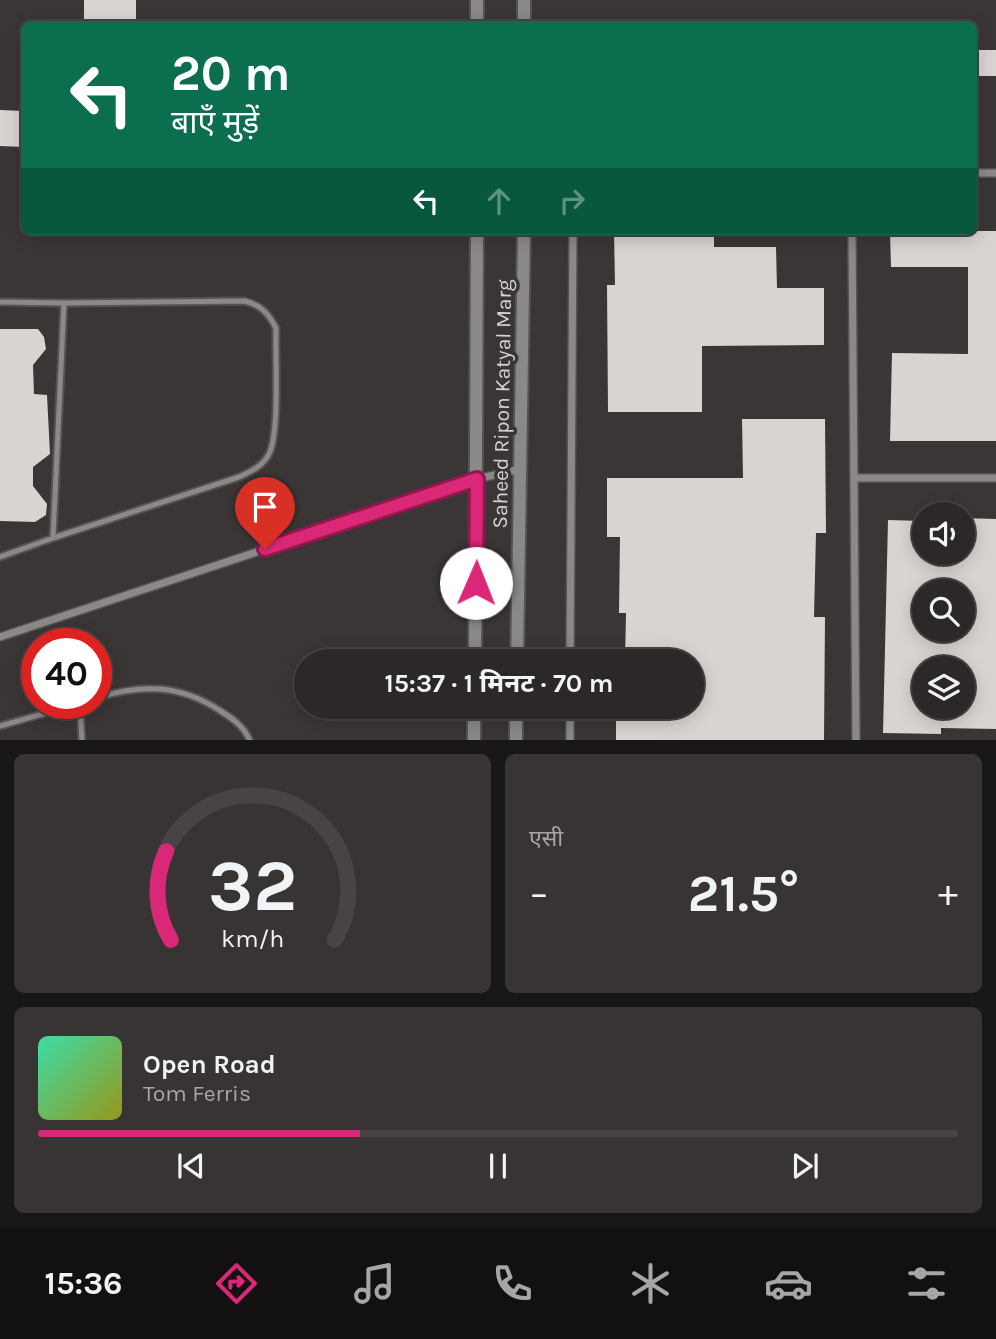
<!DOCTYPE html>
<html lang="hi">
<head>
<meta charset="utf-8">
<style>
  :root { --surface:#2c2828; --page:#383434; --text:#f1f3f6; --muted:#a6a6a8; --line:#484445; --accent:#db2777 }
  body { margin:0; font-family:Karla,"Noto Sans Devanagari",sans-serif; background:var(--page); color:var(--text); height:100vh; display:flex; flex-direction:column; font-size:26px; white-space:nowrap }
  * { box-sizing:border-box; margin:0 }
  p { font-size:23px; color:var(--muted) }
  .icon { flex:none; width:38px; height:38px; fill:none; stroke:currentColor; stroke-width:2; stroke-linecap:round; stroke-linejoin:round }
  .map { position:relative; height:740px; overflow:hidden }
  .side { display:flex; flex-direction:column; gap:14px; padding:14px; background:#181616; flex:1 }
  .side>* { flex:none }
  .top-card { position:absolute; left:21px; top:21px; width:956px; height:214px; border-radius:10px; box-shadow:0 4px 18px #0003,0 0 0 2px var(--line); background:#0b6e4f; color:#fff; overflow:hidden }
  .tools { position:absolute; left:912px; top:502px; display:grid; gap:14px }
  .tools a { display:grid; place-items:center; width:63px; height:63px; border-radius:50%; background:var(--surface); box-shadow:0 4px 18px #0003,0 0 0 2px var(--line); font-size:35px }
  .speed { position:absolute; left:21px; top:628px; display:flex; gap:14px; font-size:35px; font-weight:700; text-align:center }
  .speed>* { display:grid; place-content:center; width:91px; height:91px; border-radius:50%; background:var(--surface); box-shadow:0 4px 18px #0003,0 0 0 2px var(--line); line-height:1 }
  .speed .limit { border:10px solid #d22; background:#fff; color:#111 }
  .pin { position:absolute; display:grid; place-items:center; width:60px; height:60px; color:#fff; margin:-72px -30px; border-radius:50% 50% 50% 0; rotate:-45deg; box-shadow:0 0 7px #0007 }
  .pin .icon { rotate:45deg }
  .me { position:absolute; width:77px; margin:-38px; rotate:1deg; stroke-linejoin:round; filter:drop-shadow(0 0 5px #0008) }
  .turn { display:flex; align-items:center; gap:24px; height:147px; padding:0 35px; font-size:32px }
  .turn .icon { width:91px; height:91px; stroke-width:2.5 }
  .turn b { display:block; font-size:49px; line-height:60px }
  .lanes { display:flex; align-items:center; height:66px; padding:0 35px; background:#0003; justify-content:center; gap:35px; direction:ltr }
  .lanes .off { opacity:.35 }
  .big { font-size:52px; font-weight:700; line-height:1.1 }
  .side .tile { flex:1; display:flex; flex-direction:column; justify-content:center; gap:10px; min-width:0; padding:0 24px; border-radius:10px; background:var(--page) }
  .side .dial { align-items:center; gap:0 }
  .dial svg { height:182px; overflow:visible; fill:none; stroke:var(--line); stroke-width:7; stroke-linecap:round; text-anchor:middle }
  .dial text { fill:var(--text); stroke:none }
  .song { display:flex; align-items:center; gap:21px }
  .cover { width:84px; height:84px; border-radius:10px; background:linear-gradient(135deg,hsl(160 70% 55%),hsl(60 70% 35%)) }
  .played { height:7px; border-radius:4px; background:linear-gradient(90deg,var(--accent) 35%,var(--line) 35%) }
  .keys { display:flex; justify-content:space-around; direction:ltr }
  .heat { display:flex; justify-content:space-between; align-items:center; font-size:38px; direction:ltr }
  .side .tiles { flex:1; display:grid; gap:14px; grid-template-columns:1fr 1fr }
  .tile:last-child { grid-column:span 2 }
  .trip { position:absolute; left:294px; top:649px; width:410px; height:70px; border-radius:35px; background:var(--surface); box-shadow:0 4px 18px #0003,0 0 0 2px var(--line); font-weight:700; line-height:70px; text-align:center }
  .dock { display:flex; height:112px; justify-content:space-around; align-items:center; background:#121010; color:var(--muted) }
  .dock .icon { width:49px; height:49px }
  .dock .current { color:var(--accent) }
  .dock b { font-size:32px; color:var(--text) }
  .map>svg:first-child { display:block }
</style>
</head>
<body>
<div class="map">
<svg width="996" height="741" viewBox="0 0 996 741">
  <rect width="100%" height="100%" fill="#3b3636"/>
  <path fill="#d9d3d1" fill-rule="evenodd" d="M 84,0 L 136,0 L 136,24 L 84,24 Z
    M 973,50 L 996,50 L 996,76 L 973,76 Z
    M 0,110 L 24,111 L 24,147 L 0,146 Z
    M 614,231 L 714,231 L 714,247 L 776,247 L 777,288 L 824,288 L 824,345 L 702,346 L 702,412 L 608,412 L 607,285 L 615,285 Z
    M 890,231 L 996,231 L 996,441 L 890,441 L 892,353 L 968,354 L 968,267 L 891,267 Z
    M 0,329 L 38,329 L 44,337 L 46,349 L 33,365 L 34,394 L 47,395 L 50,454 L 33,467 L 33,486 L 47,504 L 46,515 L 35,522 L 0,521 Z
    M 742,419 L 825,419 L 826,533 L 816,533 L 814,617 L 825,617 L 824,740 L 616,740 L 616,707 L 691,707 L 691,662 L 625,662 L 626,613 L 619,613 L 620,537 L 607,537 L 607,478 L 743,478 Z
    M 962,518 L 996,519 L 996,729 L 941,728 L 941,734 L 883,733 L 888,520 L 924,521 L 924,553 L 962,553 ZM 924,592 L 962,592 L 962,630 L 924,630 ZM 924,668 L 962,668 L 962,707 L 924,707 Z"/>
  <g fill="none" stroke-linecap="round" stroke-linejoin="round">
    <defs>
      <path id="service" d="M 0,302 L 64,303 L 53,538 L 0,557
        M 53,538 L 239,477 C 250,472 263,466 269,454 C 280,432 275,357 276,328 C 268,313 262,306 245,301 L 64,303
        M 96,698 C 141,684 179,684 219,710 C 232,718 244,726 250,741
        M 80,704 L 82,741
        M 0,726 L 77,704"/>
      <path id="minor" d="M 973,173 L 996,173
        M 852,231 L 856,741
        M 854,478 L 996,478
        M 0,637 L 477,479 L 520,469
        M 570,662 L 573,231
        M 570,741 L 570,707"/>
      <path id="tertiary" d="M 524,0 L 524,24
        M 477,24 L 477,0
        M 475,662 L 477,231
        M 517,662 L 524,231
        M 474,741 L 474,707
        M 516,741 L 516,707"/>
    </defs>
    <use href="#service" stroke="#575252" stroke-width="9"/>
    <use href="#minor" stroke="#575252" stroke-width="10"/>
    <use href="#tertiary" stroke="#575252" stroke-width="16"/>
    <use href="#service" stroke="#8a8889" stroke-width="5"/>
    <use href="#minor" stroke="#8a8889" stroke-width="7"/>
    <use href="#tertiary" stroke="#8a8889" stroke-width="12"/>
  </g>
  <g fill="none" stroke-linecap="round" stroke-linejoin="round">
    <defs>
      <path id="route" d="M 265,549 L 477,479 L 476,583"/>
    </defs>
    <use href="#route" stroke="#8e194d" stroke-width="18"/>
    <use href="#route" stroke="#db2777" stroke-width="12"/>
  </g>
  <g text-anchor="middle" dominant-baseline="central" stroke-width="7" stroke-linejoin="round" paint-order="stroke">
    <g font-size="21" fill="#d5d2d2" stroke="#3b3636">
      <text transform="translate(502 404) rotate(-89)">Saheed Ripon Katyal Marg</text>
    </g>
  </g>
</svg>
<div class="tools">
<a><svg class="icon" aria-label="sound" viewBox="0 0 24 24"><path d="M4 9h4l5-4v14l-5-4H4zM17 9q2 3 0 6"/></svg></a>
<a><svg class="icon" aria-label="search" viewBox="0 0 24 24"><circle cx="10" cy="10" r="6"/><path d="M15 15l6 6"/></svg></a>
<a><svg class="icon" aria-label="layers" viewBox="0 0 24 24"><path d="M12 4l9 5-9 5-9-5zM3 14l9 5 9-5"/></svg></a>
</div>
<div class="speed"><div class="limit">40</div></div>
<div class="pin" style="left:265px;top:549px;background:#d93025"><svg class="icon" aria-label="arrive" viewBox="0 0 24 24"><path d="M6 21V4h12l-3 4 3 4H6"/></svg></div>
<svg class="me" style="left:476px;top:583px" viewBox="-20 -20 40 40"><circle r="19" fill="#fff"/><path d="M0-13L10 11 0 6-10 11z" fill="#db2777"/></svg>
<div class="trip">15:37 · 1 मिनट · 70 m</div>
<div class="top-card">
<div class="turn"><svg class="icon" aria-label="left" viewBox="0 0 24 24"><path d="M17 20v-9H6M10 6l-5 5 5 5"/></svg><div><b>20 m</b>बाएँ मुड़ें</div></div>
<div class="lanes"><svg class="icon" aria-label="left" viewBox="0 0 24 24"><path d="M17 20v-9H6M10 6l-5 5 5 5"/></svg><svg class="icon off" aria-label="ahead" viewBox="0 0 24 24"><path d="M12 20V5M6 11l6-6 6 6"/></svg><svg class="icon off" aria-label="right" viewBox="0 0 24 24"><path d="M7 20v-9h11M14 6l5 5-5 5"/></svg></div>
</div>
</div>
<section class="side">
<div class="tiles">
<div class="tile dial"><svg viewBox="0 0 100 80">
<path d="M14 69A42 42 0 1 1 86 69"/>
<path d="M14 69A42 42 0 0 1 12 30" stroke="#db2777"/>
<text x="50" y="56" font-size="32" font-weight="700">32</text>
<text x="50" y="72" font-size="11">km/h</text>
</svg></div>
<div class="tile"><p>एसी</p>
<div class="heat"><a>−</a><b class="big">21.5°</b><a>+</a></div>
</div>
<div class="tile">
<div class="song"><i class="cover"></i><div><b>Open Road</b><p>Tom Ferris</p></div></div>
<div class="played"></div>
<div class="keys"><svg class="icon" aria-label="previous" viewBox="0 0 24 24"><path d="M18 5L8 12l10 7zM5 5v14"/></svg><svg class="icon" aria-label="pause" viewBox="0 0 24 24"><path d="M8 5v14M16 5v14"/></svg><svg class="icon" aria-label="next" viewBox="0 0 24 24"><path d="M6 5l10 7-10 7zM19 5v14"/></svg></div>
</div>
</div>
</section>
<nav class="dock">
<b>15:36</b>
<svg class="icon current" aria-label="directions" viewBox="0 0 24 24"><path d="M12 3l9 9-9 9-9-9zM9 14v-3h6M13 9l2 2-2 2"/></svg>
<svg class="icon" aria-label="music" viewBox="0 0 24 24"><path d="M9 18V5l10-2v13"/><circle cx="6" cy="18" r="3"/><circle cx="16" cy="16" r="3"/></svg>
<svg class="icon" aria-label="phone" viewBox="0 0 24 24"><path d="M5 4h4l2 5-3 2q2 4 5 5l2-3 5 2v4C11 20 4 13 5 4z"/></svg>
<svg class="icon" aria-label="climate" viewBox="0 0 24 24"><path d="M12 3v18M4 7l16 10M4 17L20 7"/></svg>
<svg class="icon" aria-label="car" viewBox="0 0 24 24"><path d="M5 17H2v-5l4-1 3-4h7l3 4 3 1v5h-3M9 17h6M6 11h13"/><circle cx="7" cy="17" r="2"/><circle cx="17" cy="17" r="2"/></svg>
<svg class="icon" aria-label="filters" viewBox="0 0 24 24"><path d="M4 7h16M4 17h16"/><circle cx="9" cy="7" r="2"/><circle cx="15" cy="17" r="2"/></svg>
</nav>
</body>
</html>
